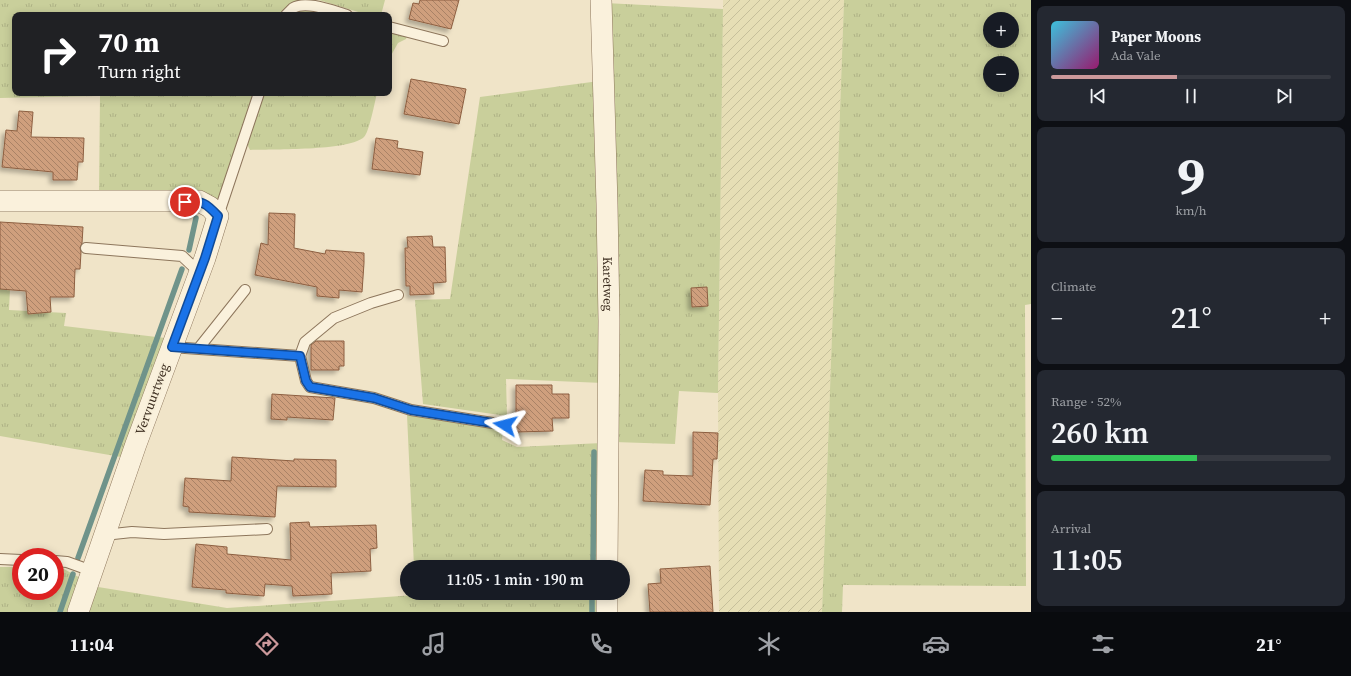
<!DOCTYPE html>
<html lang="en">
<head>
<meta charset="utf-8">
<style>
  :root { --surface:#171b24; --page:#242831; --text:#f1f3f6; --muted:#9ea1a6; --line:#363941; --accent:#cc999b }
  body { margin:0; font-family:"Source Serif 4",serif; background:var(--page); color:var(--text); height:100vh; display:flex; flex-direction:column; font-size:15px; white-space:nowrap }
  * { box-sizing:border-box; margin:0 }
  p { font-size:13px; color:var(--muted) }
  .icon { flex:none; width:22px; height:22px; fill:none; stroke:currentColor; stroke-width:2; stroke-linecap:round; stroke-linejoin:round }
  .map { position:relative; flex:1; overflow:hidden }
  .drawer { display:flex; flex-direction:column; gap:6px; padding:6px; background:#0d0f14; width:320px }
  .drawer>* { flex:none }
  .banner { position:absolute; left:12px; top:12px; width:380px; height:84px; border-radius:8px; box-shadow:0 2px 10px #0003; background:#202124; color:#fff; overflow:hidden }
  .tools { position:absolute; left:983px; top:12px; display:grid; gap:8px }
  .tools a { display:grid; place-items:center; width:36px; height:36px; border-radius:50%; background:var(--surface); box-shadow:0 2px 10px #0003; font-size:20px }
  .speed { position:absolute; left:12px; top:548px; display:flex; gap:8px; font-size:20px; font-weight:700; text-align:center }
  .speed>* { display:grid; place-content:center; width:52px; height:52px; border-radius:50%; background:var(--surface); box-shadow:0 2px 10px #0003; line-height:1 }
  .speed .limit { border:6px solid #d22; background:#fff; color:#111 }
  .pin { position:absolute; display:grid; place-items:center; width:34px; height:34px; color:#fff; margin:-17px; border:2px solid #fff; border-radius:50%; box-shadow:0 1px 4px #0007 }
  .me { position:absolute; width:44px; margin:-22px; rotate:279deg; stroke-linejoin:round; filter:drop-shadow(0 0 3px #0008) }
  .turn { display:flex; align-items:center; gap:14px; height:84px; padding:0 20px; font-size:18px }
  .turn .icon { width:52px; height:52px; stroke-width:2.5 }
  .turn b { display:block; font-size:28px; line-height:34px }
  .big { font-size:30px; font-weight:600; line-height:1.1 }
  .drawer .card { flex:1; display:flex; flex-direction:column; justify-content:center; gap:6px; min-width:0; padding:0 14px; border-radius:8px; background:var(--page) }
  .drawer .dial { align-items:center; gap:0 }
  .dial b { font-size:52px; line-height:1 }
  .song { display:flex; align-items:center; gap:12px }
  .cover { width:48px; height:48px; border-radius:6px; background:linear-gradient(135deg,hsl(190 70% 55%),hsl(320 70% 35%)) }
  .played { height:4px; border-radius:2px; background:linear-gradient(90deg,var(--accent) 45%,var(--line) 45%) }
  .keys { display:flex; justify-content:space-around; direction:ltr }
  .heat { display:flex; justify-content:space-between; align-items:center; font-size:22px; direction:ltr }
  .charge { height:6px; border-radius:3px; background:linear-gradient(90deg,#34c759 52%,var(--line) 0) }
  .trip { position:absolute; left:400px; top:560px; width:230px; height:40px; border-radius:20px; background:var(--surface); box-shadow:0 2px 10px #0003; font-weight:600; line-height:40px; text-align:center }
  .tab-bar { display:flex; height:64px; justify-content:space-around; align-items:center; background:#090b0e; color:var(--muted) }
  .tab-bar .icon { width:28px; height:28px }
  .tab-bar .current { color:var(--accent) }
  .tab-bar b { font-size:18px; color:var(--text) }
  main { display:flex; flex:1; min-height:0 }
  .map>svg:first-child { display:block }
</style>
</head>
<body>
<main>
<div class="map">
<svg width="1031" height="612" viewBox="0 0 1031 612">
  <defs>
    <pattern id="farmland-furrows" width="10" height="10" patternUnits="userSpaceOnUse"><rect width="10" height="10" fill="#e6deb5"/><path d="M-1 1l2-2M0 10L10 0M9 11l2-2" fill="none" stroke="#c6bf9b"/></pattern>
    <pattern id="grass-tufts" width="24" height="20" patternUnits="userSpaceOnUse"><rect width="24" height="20" fill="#c9cf9b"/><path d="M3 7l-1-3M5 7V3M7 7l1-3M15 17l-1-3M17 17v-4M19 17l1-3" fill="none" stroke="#aeb285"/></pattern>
    <pattern id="building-back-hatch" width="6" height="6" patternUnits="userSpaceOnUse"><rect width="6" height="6" fill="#cf9f7d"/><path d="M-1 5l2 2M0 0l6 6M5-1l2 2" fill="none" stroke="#a98266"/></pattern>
    <filter id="shadow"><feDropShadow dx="-3.5" dy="3.5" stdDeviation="2" flood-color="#0004"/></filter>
  </defs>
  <rect width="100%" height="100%" fill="#f0e4c8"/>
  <path fill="url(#farmland-furrows)" d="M 723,0 L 844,0 L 822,612 L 719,612 L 718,393 L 723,9 Z"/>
  <path fill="url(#grass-tufts)" fill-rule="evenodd" d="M 0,0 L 303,0 C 296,1 284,8 281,15 L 15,15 L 15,93 L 255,93 L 217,207 L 99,194 L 100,96 L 0,98 Z
    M 319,0 L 385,0 L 381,15 L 368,15 Z
    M 844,0 L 1031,0 L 1031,304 L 1025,305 L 1026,586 L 843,585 L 842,612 L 822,612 ZM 990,19 L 1012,19 L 1012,41 L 990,41 ZM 990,63 L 1012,63 L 1012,85 L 990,85 Z
    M 605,3 L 723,9 L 718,393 L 679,391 L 675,444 L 614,442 Z
    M 303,9 L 337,15 L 292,15 Z
    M 389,30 L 407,36 L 406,39 L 398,43 L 389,59 Z
    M 599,81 L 603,383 L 506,379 L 507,416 L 423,404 L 415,300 L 450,299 L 480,97 Z
    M 264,93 L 377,93 C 375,101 369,133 364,137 C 350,151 272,149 250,150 L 248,146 L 248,142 Z
    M 0,288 L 10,289 L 9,310 L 66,313 L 64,326 L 165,338 L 121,457 L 0,436 Z
    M 407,415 L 503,430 L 502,440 L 517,447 L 602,443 L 603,567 L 414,567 Z
    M 0,567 L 21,567 L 21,591 L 55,591 L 55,569 L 64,569 L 82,579 L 70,612 L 0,612 Z
    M 92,586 L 227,608 L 415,595 L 415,593 L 603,593 L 603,612 L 83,612 Z"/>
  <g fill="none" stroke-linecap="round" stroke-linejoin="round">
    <path stroke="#6f938a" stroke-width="5.5" d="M 189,250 L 196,218
      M 78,558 L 182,269
      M 593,567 L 594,452
      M 592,593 L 592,612
      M 60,612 L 73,574"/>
  </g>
  <path fill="url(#building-back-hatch)" stroke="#8d5f41" filter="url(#shadow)" d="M 420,0 L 459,0 L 451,29 L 409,19 L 413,3 L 419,4 Z
    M 411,79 L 466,89 L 459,124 L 404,114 Z
    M 19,111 L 33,112 L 31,137 L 84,138 L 83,162 L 78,162 L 77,180 L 53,180 L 53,172 L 2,167 L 6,130 L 17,131 Z
    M 376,138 L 398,141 L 397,148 L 423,152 L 420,175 L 372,169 Z
    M 269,213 L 295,214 L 294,248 L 325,254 L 326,250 L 364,253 L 364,263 L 362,292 L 339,290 L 339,298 L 317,296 L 317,287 L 255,275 L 261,243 L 268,245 Z
    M 0,222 L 83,227 L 82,243 L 80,248 L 81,252 L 80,269 L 75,269 L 74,297 L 50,297 L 51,312 L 28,314 L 26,291 L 0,289 Z
    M 432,236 L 433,247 L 445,247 L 446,282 L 433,283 L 434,294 L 410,295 L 410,286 L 406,286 L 405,248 L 408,248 L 407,237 Z
    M 707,287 L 708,306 L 692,307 L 691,288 Z
    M 316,341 L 344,341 L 344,366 L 339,366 L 339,370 L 311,370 L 311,345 Z
    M 516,385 L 552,385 L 552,394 L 569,394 L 569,418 L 552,418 L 553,431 L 516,432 Z
    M 272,394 L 335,398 L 333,420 L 287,417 L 287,420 L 271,419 Z
    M 693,432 L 718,433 L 717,459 L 713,459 L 710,505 L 643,501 L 645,470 L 663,471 L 663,475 L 693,476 Z
    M 232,457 L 294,461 L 294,459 L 336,460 L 336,487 L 277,486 L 275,517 L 189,512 L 189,507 L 183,506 L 185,478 L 231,481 Z
    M 309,522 L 310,527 L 376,525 L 377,548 L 370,549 L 371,571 L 331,573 L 332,594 L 293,596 L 292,586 L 265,584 L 264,596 L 226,593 L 226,590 L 192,587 L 196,544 L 227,547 L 227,554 L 291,560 L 290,523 Z
    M 710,566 L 713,612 L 650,612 L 648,584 L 661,583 L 660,569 Z"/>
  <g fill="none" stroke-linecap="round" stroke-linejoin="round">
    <defs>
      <path id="service" d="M 286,15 C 288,13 291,10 293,8 C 306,0 333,11 347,15
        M 389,27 L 443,41
        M 218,216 L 259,93
        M 86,248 L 182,256 L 200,273
        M 171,347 L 300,356 L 306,381 L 310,387 L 374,398 L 411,410 L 505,425
        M 198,349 L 245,290
        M 300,356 L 305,342 L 334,318 L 371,303 L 398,295
        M 104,535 L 132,532 L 164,534 L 267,529
        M 0,559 L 21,560
        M 55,561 L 67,562 L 92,571"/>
      <g id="minor">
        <path id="s1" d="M 601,0 L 607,204 L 609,321 L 607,567"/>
        <path d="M 0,201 L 199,201 L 210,207 L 218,216 L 205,258 L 136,444 L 78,612"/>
        <path d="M 607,612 L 607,593"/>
      </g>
    </defs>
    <use href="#service" stroke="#8d765c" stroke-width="12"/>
    <use href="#minor" stroke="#8d765c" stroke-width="22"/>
    <use href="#service" stroke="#faf1dc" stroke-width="10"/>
    <use href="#minor" stroke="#faf1dc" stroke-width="21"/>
  </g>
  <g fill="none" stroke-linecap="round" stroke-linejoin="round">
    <defs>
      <path id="route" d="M 185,202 C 203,201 206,203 218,216 L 205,258 L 172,347 L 300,356 L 306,381 L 310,387 L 374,398 L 411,410 L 505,425"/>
    </defs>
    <use href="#route" stroke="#114b97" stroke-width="10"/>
    <use href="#route" stroke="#1a73e8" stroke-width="7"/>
  </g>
  <g text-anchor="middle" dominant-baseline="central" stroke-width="3.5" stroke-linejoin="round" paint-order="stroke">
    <g font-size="13" fill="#3d2e20" stroke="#f7eed8">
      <text stroke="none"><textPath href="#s1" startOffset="284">Karetweg</textPath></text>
      <text transform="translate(152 399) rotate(-70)">Vervuurtweg</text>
    </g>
  </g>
</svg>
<div class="tools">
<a>+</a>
<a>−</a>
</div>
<div class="speed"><div class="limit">20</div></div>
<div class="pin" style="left:185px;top:202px;background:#d93025"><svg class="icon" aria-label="arrive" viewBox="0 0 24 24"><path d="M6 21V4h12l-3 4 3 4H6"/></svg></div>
<svg class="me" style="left:505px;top:425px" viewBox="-20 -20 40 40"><path d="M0-17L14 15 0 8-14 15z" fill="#1a73e8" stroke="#fff" stroke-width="4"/></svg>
<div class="trip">11:05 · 1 min · 190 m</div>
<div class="banner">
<div class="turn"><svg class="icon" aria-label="right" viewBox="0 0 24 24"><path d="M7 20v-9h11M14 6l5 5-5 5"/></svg><div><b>70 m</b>Turn right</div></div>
</div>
</div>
<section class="drawer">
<div class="card">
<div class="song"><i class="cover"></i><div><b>Paper Moons</b><p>Ada Vale</p></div></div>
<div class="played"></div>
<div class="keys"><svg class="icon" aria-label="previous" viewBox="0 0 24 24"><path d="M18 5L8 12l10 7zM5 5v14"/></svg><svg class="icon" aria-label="pause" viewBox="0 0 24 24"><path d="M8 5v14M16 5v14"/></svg><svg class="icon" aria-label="next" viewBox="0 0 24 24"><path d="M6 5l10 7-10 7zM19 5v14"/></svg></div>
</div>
<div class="card dial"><b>9</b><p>km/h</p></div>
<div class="card"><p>Climate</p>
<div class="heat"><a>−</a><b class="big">21°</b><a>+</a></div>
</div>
<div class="card"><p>Range · 52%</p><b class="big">260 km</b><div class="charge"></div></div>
<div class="card"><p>Arrival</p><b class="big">11:05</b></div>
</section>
</main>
<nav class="tab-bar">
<b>11:04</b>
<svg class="icon current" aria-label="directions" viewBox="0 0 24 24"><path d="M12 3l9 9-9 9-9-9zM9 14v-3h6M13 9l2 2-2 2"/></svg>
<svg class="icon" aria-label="music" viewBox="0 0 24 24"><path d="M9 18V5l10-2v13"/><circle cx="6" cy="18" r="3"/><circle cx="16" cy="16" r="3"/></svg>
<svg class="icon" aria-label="phone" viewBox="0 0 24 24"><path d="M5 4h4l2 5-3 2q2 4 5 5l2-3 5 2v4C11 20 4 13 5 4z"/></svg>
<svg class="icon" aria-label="climate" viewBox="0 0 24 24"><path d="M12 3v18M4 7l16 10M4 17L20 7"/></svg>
<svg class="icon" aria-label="car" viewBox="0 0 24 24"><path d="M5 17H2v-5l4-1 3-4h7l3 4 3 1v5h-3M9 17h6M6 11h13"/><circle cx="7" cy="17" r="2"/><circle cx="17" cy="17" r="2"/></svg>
<svg class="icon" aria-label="filters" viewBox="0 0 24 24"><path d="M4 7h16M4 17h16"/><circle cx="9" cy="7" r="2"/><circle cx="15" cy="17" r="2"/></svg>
<b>21°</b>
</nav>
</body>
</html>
